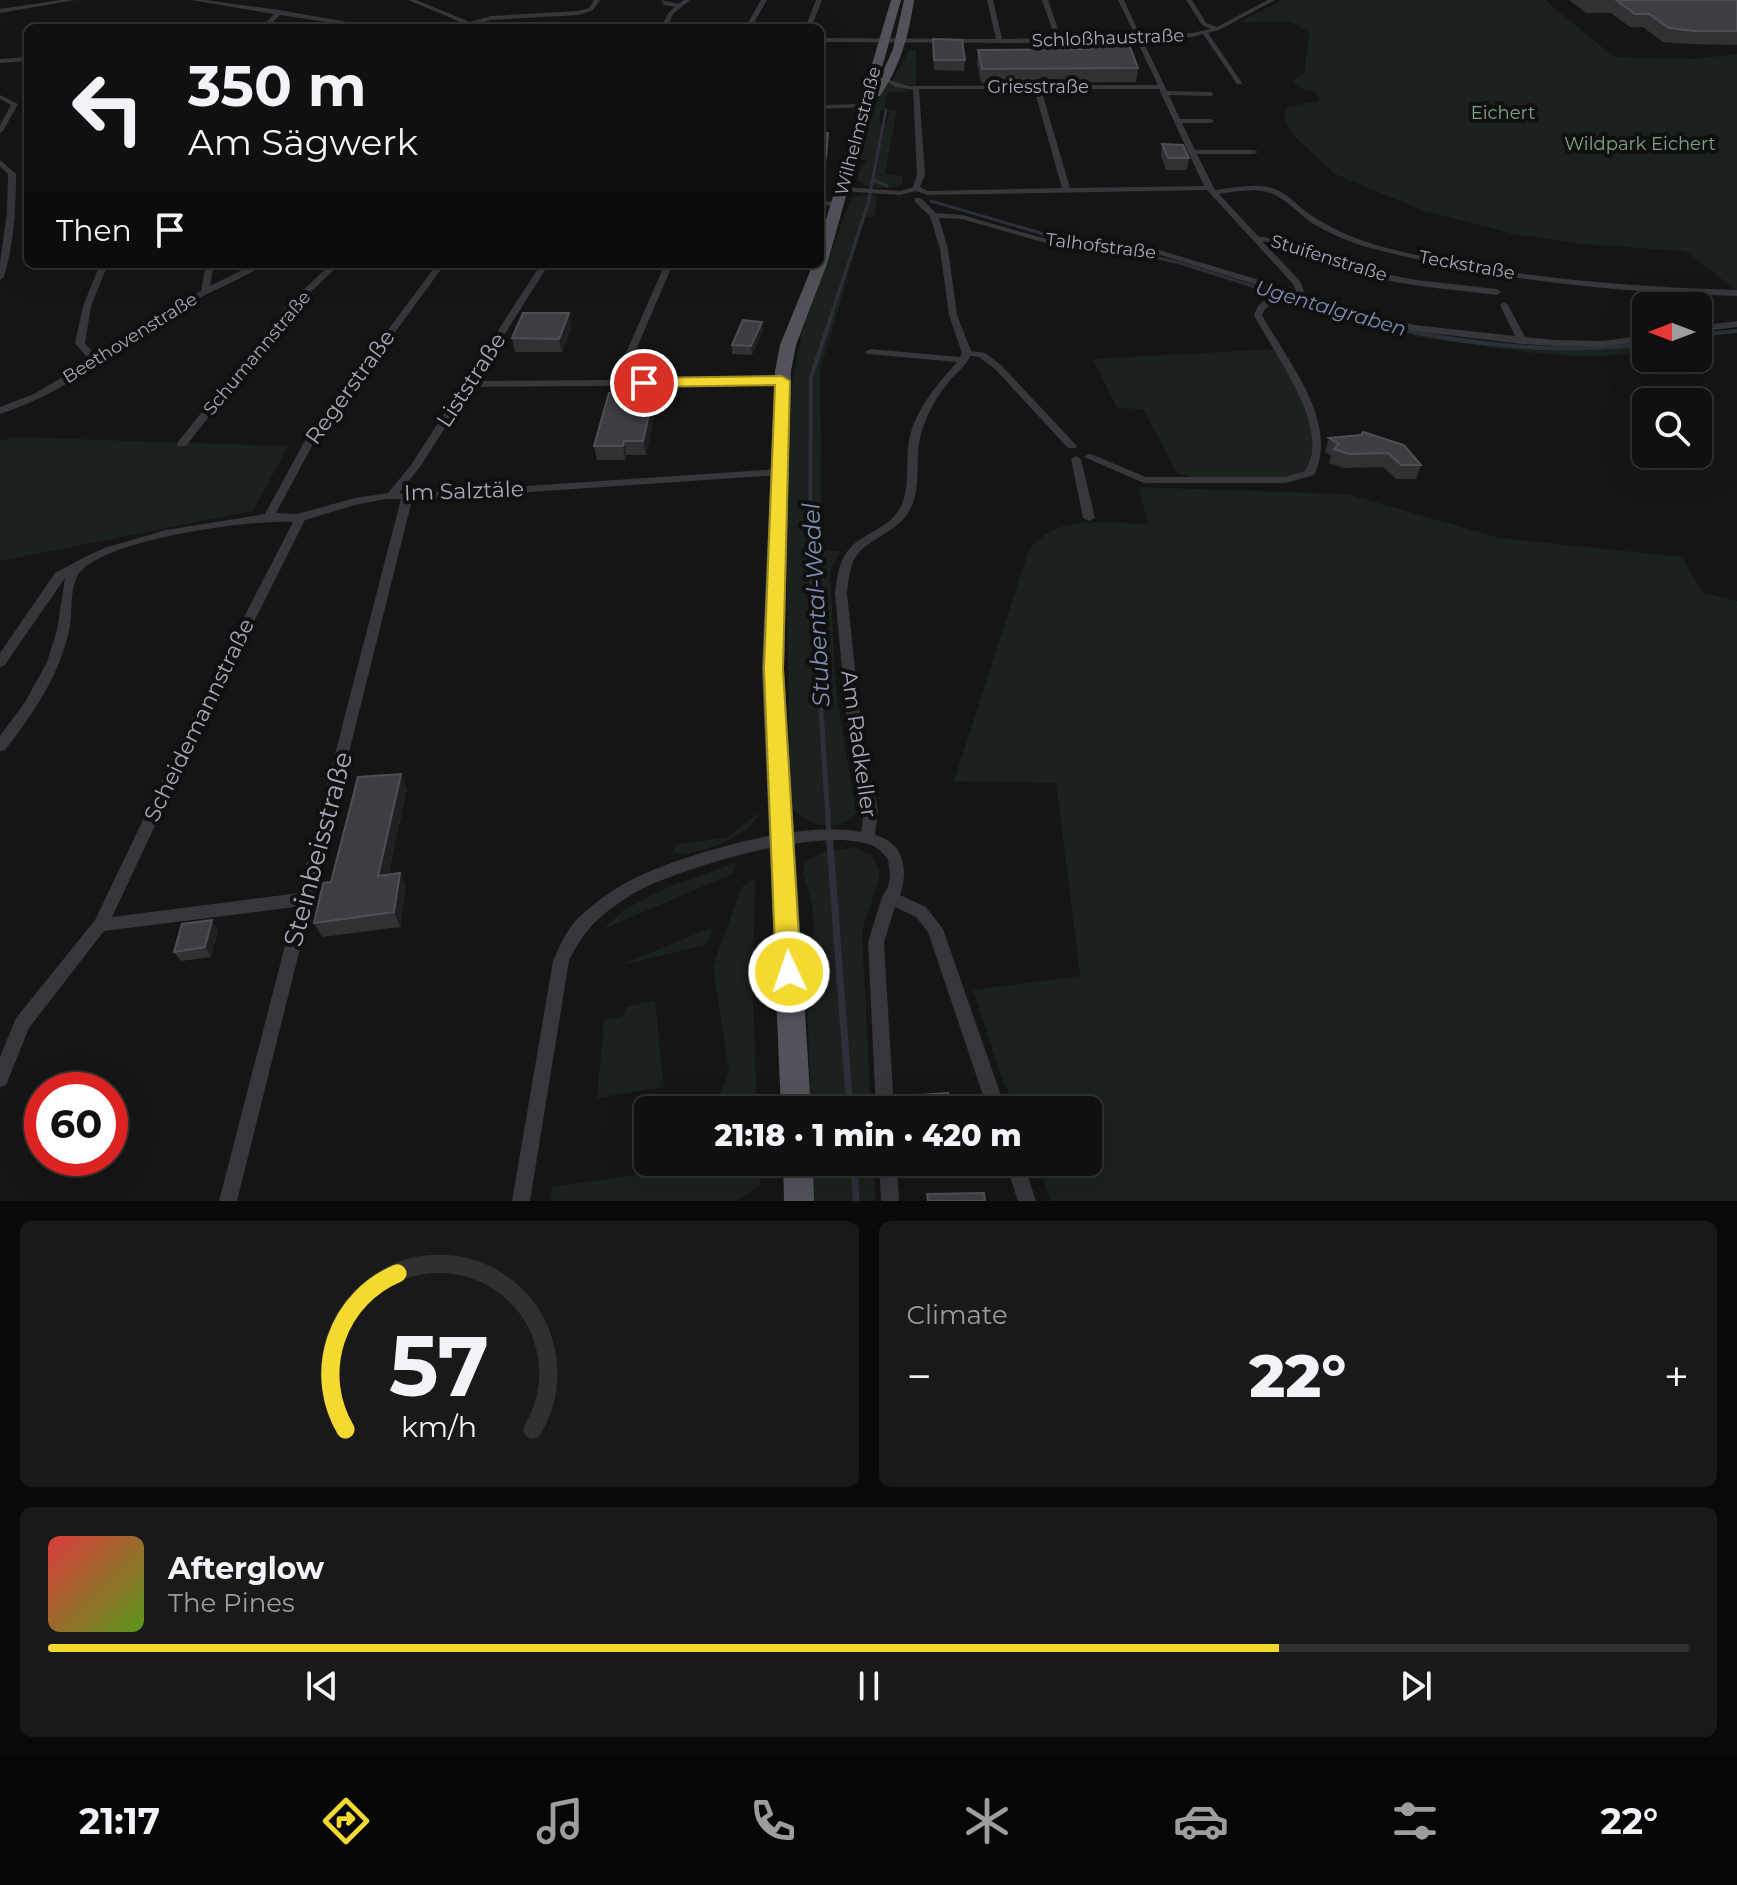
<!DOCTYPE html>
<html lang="en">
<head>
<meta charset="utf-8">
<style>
  :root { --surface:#101010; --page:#191919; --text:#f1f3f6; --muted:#9c9d9f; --line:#303030; --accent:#f3d930 }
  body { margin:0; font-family:Montserrat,sans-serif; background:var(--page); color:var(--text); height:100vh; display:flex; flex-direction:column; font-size:30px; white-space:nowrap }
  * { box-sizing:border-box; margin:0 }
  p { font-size:26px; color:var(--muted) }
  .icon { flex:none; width:44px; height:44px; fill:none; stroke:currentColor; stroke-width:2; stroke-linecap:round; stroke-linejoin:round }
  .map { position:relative; height:1201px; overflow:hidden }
  .side { display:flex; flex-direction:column; gap:20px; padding:20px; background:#090909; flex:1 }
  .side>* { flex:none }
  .hud { position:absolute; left:24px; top:24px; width:800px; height:244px; border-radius:12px; box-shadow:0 8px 32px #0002,0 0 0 2px var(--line); background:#101010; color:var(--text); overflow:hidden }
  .needle { width:52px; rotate:270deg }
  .controls { position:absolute; left:1632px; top:292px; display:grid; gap:16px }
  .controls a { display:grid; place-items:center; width:80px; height:80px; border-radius:12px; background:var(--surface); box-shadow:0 8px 32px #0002,0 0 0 2px var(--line); font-size:40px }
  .speed { position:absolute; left:24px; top:1072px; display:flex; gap:16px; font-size:40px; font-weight:700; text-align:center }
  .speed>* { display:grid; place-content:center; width:104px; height:104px; border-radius:50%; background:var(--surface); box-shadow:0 8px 32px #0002,0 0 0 2px var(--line); line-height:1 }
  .speed .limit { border:12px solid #d22; background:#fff; color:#111 }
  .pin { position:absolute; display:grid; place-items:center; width:68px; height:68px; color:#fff; margin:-34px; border:4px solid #fff; border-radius:50%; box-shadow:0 2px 8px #0007 }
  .me { position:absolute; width:88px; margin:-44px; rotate:357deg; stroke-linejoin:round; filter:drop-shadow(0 0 6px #0008) }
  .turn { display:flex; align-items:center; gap:28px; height:168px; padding:0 32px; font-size:36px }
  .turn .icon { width:104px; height:104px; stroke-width:2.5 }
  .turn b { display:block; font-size:56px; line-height:68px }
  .then { display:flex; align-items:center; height:76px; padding:0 32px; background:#0003; gap:16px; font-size:30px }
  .big { font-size:60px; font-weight:800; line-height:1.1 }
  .side .widget { flex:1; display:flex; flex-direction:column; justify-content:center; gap:12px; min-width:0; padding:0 28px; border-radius:12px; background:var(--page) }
  .side .dial { align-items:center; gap:0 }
  .dial svg { height:208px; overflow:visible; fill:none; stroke:var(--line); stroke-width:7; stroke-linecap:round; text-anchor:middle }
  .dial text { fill:var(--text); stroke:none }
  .song { display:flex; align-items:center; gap:24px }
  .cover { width:96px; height:96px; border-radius:12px; background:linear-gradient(135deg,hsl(0 70% 55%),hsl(90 70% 35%)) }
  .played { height:8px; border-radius:4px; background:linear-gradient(90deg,var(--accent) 75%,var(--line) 75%) }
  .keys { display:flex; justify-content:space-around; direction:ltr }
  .heat { display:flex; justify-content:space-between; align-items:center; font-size:44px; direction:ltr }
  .side .tiles { flex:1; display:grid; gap:20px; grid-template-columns:1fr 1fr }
  .widget:last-child { grid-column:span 2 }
  .trip { position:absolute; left:634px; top:1096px; width:468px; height:80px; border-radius:12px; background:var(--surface); box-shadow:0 8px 32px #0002,0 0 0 2px var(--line); font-weight:800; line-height:80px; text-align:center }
  .tabs { display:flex; height:128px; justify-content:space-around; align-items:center; background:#060606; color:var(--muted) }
  .tabs .icon { width:56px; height:56px }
  .tabs .current { color:var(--accent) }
  .tabs b { font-size:36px; color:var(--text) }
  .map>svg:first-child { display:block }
</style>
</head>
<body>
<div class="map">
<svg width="1737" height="1201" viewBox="0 0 1737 1201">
  <rect width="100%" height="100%" fill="#151516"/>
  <path fill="#1b211d" d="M 1283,0 L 1545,0 L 1614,57 L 1693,59 L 1737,54 L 1737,291 L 1685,251 L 1582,244 L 1513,234 L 1422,210 L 1335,174 L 1294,136 L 1285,120 L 1286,107 L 1320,101 L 1316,92 L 1299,88 L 1292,82 L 1304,74 L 1309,33 L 1292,22 L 1239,22 Z
    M 910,49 L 916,50 L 916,87 L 892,81 Z
    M 888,84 L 911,92 L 888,92 L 884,110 L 880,110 L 880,124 L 887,124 L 889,110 L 897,110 L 885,174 L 902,176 L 902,185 C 887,189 867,190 857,179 L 862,166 L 866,165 L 866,160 L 860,160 L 860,153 L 879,94 Z
    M 862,195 L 877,195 L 874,217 L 865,218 L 820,371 L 822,551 L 840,551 L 830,572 L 836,691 L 856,813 C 835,835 807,826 790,805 L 786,520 L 792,384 L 802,332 L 851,198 Z
    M 1284,296 L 1368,319 L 1374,329 L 1295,308 L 1296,305 L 1277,299 Z
    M 1411,329 C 1487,343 1570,353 1646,341 L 1646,352 C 1569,364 1492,346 1416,337 Z
    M 1277,349 L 1313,417 L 1313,468 L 1299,478 L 1195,478 L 1177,473 L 1143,409 L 1117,408 L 1093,359 Z
    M 13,437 L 288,446 L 253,511 L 0,561 L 0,441 Z
    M 1139,487 L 1347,494 L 1500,538 L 1682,557 L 1703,593 L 1737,601 L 1737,1201 L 1050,1201 L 1037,1162 L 1088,1162 L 1088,1110 L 1019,1110 L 1003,1082 L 973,990 L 1080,976 L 1056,783 L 954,781 L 1028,552 C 1054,512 1107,524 1148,524 Z
    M 758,813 C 757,833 690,861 673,852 L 674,846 L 678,844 L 726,838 Z
    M 855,847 L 872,855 L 879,868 L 879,879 L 862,931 L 871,1110 L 811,1110 L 807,1000 L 814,924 L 812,904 L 803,873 L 805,862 L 822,852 Z
    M 737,862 L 732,874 L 604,929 C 636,893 692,880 737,862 Z
    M 755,878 L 753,995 L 757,1110 L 713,1110 L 729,1072 L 713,966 L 742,887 Z
    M 715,926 L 705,945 L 618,966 Z
    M 655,1000 L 664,1087 L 597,1098 L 604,1020 L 623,1016 L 626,1007 Z
    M 705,1162 L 759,1162 L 760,1186 L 737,1201 L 551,1201 L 552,1187 L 704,1165 Z
    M 813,1162 L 874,1162 L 875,1201 L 813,1201 Z"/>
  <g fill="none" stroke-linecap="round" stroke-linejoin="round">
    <path stroke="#2b303a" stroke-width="3" d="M 874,180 L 887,186
      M 931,201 L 1047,235
      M 1115,248 L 1180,263 L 1356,319
      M 830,319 L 868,204 L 886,110"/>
    <path stroke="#2b303a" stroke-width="4" d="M 1348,317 C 1446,343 1545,356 1646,344
      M 1698,335 L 1737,331
      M 810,545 L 811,377 L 831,317"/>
    <path stroke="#2b303a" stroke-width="5" d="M 810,543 L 829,834"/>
    <path stroke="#2b303a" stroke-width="7" d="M 829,832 L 850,1110
      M 854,1162 L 856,1201"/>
    <path fill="#36363b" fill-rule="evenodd" d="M 61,0 L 75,0 L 0,13 L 0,9 Z
      M 191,0 L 205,0 L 279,10 L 381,28 L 367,28 L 280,15 L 267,28 L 261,28 L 274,14 Z
      M 408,0 L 416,0 L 470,22 L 491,16 L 578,11 L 589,8 L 594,0 L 600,0 L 593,10 L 579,15 L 491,20 L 476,24 L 478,26 L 475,28 Z
      M 661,0 L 678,4 L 684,0 L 690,0 L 673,14 L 667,28 L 661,28 L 668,13 L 675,7 L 664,5 Z
      M 761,0 L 767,0 L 751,28 L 745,28 Z
      M 816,0 L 822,0 L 811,28 L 805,28 Z
      M 987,0 L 993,0 L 1002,39 L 1055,38 L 1042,0 L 1048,0 L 1061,38 L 1135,35 L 1118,0 L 1124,0 L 1140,35 L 1192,33 L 1211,29 L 1202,25 L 1186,0 L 1192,0 L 1206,23 L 1217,27 L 1268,0 L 1275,0 L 1219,30 L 1208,33 L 1242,83 L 1241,84 L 1237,84 L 1203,34 L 1192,37 L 1142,39 L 1167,91 L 1211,92 L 1214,94 L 1211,96 L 1169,95 L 1180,119 L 1211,119 L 1214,121 L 1211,123 L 1182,123 L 1195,150 L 1254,150 L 1258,152 L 1254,154 L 1197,154 L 1215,190 C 1234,188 1256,182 1275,189 C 1288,194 1298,206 1309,214 C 1333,230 1360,241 1387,248 C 1502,277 1619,286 1737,290 L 1737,296 C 1618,292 1501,281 1386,252 C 1360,246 1335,237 1312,223 C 1298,214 1284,196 1267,192 C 1252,188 1234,192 1219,194 L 1258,236 L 1297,244 L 1370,271 L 1416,280 L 1497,289 L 1501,292 L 1497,295 C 1452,289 1406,287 1362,274 C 1329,264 1297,245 1262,241 L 1300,281 L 1304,291 L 1302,294 L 1364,313 L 1415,325 L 1515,336 L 1500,305 L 1504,302 L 1508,305 L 1525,337 L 1555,340 L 1603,341 L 1646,335 L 1646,341 L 1603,347 L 1555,346 L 1522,344 L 1415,331 L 1358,317 L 1283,294 L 1265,309 L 1262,315 C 1287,361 1340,422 1314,475 L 1285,483 L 1144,483 L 1084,457 L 1089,454 L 1093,455 L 1146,477 L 1285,477 L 1305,471 C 1308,465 1311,459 1312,453 C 1317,408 1274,354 1254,315 L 1258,306 L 1276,291 L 1151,252 L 1108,246 L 1046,243 L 962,219 L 939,218 L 948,249 L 957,315 L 971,351 L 985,353 L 1001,365 L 1077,446 L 1076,448 L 1068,448 L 995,369 L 979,357 L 970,356 C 966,366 954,375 947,384 C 935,399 926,417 921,434 C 914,460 923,490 908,513 C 894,535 862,540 853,562 C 849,572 848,583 847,593 L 862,735 L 878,811 L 875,835 C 904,843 909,869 900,895 L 926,907 L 943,929 L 1006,1110 L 988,1110 L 928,932 L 916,917 L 895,907 L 884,942 L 894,1110 L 876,1110 L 868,942 L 882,897 L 888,887 L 890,876 L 888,859 C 884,855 880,849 875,847 C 831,822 673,869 631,895 C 601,914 584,929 569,961 L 530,1201 L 512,1201 L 553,961 C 560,946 566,930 578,918 C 594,903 613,889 633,879 C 685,853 805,819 861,832 L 864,811 L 848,735 L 835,593 C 837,576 839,559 851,547 C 866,532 889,528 900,508 C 911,488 905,463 909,441 C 915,409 937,385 957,362 L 867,354 L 865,352 L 870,349 L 960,357 L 962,353 L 949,315 L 940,249 L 930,216 L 915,202 L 915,198 L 921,198 L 936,213 L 962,215 L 1046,239 L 1108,242 L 1152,248 L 1296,291 L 1293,284 L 1207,190 L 927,195 L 916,191 L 900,195 L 840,191 L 840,187 L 843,187 L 900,191 L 913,187 L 917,175 L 913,90 L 895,87 L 883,80 L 883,78 L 909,86 L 1158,85 L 1136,39 L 1029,43 L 820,42 L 820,38 L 996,39 ZM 935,89 L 1034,89 L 1062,188 L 928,191 L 920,187 L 925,175 L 919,89 ZM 1041,89 L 1159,89 L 1204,186 L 1070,188 Z
      M 28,57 L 28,61 L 0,63 L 0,59 Z
      M 0,95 L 18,104 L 3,131 L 0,133 L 0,125 L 11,105 L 0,99 Z
      M 866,104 L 869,106 L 868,107 L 820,109 L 820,105 Z
      M 0,160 L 16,174 C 16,209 14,243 4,277 L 0,280 L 0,262 L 7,213 L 8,174 L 0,166 Z
      M 820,201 L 838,202 L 842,204 L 838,206 L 820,205 Z
      M 100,264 L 108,264 L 91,306 L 85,343 L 97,357 L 184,299 L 201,291 L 206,264 L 214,264 L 210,286 L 254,264 L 264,264 C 241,281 212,289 187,305 C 127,343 69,392 0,414 L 0,407 L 34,394 L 90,361 L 75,343 L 83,306 Z
      M 331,264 L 340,264 L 293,309 L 186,446 L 178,446 L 177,444 L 178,442 L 287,305 Z
      M 437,264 L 445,264 L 313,444 L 276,513 L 297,514 L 355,498 L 388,493 L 411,465 L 541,264 L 549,264 L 475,381 L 614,380 L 665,264 L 673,264 L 623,380 L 782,378 L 787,381 L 782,384 L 471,387 L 420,467 L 399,493 L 407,494 L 779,469 L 784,472 L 779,475 L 412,500 L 237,1201 L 219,1201 L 295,907 L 104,931 L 29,1028 L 6,1085 L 0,1087 L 0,1057 L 16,1018 L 95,920 L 190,722 L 293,522 C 254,519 95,540 77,577 C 69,593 73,614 69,631 C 59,676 33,714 5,750 L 0,751 L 0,736 L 25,702 L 47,662 L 57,630 L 65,578 L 4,666 L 0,667 L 0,653 L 55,573 L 83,558 L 104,548 L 166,530 L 265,514 L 303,444 ZM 385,499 L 401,499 L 299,893 L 112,917 L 204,722 L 305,520 L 355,505 Z
      M 1737,321 L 1737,327 L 1698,332 L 1698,326 Z
      M 1076,456 L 1081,459 L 1095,518 L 1089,521 L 1083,518 L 1071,459 Z
      M 879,1162 L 897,1162 L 899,1201 L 881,1201 Z
      M 1005,1162 L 1023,1162 L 1036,1201 L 1018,1201 Z"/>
    <path fill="#52525a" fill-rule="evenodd" d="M 891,0 L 901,0 L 877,85 L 893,49 L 904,0 L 914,0 C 909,35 900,67 880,96 L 874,97 L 827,264 L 796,345 L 791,371 L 784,669 L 811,1110 L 781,1110 L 762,669 L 775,371 L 780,345 L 813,264 L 820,264 L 820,240 Z
      M 783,1162 L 813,1162 L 814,1201 L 784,1201 Z"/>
  </g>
  <path fill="#313134" d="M 1569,0 L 1737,0 L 1737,45 L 1688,44 L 1663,42 L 1643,27 L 1630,27 L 1611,13 L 1586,13 Z
    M 1098,34 L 1138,68 L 1136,82 L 981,83 L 977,63 L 978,50 L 1090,49 L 1091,44 L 1097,44 Z
    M 933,39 L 965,60 L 964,71 L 934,70 Z
    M 820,133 L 828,133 L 828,144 L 826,169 L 822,169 L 820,174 Z
    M 1162,144 L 1189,158 L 1187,170 L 1166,170 L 1161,156 Z
    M 762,322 L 763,331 L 752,355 L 732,354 L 732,345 Z
    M 572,327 L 562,352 L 515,352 L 512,338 Z
    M 634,393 L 634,397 L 655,411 L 646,455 L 626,455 L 625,460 L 597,460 L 594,446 Z
    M 1361,435 L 1421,465 L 1416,479 L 1396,479 L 1383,467 L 1344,468 L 1329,463 L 1331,456 L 1325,452 L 1329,438 Z
    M 407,789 L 388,875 L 400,873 L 406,888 L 400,927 L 322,937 L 314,923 Z
    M 218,930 L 211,957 L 181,961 L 174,952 Z"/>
  <path fill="#202022" d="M 828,133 L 828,144 L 826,169 L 826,157 Z
    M 569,313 L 572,327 L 562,352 L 559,339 Z
    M 762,322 L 763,331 L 752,355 L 751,346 Z
    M 653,397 L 655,411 L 646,455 L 643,441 Z
    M 624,441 L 626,455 L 625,460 L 623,446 Z
    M 401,774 L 407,789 L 384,891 L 378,876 Z
    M 400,873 L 406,888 L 400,927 L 394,912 Z
    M 212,920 L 218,930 L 211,957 L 205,947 Z"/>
  <path fill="#3d3e42" stroke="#4e4e54" stroke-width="2" d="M 1616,0 L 1737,0 L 1737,31 L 1694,31 L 1669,28 L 1649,14 L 1635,14 Z
    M 1098,34 L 1125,34 L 1138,68 L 982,69 L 978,50 L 1092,49 L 1091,44 L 1102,44 Z
    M 933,39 L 962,40 L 965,60 L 934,60 Z
    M 820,133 L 828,133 L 826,157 L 821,157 L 820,161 Z
    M 1162,144 L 1183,145 L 1189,158 L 1168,158 Z
    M 523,313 L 569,313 L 559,339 L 512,338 Z
    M 743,320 L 762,322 L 751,346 L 732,345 Z
    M 609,393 L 634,393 L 633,397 L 653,397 L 643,441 L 624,441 L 623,446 L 594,446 Z
    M 1363,432 L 1404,445 L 1421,465 L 1401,465 L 1388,453 L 1349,454 L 1334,449 L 1339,444 L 1329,438 L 1361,435 Z
    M 401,774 L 378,876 L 400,873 L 394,912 L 314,923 L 323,883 L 331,882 L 358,777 Z
    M 212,920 L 205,947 L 174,952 L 182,924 Z
    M 948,1093 L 950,1110 L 920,1110 L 919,1095 Z
    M 984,1193 L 985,1201 L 928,1201 L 927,1194 Z"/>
  <path fill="#f3d930" stroke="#9e8d1f" stroke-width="2" d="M 782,376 L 790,381 L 783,669 L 801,972 L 797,979 L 789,983 L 780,979 L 776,972 L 764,669 L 775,385 L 644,387 L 637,383 L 644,378 Z"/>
  <g text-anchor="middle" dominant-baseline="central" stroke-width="8" stroke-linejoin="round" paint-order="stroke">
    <g font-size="18" fill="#a6a8b7" stroke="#101011">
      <text transform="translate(1108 38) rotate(-2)">Schloßhaustraße</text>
      <text x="1038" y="87">Griesstraße</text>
      <text transform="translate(858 131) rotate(-75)">Wilhelmstraße</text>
      <text transform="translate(1101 246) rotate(7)">Talhofstraße</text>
      <text transform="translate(1329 258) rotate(17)">Stuifenstraße</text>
      <text transform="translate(1467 265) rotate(10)">Teckstraße</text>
      <text transform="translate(130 338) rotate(-32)">Beethovenstraße</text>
      <text transform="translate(257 353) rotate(-50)">Schumannstraße</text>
    </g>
    <g font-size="18" fill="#7da287" stroke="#101011">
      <text x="1503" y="113">Eichert</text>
      <text x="1640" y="144">Wildpark Eichert</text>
    </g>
    <g font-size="20" font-style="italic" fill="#7d8eb2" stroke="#101011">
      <text transform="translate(1331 308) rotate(16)">Ugentalgraben</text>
    </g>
    <g font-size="22" fill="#a6a8b7" stroke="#101011">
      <text transform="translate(471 380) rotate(-57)">Liststraße</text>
      <text transform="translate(350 387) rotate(-54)">Regerstraße</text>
      <text transform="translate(464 491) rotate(-2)">Im Salztäle</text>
      <text transform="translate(199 720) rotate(-64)">Scheidemannstraße</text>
      <text transform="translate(859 744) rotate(82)">Am Radkeller</text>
    </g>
    <g font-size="24" font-style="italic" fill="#7d8eb2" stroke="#101011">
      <text transform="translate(816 605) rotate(-93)">Stubental-Wedel</text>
    </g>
    <g font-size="26" fill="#a6a8b7" stroke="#101011">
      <text transform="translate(318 849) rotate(-75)">Steinbeisstraße</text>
    </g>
  </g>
</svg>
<div class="controls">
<a><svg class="needle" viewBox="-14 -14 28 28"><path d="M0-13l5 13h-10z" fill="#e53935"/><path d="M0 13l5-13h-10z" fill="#9c9d9f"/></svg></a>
<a><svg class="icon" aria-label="search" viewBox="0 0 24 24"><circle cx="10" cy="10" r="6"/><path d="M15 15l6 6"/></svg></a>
</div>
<div class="speed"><div class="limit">60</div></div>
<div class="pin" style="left:644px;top:383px;background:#d93025"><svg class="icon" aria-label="arrive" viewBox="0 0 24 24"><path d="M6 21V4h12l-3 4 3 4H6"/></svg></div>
<svg class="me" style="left:789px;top:972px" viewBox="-20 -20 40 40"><circle r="17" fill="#f3d930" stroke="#fff" stroke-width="3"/><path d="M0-11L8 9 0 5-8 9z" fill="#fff"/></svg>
<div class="trip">21:18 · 1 min · 420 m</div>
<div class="hud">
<div class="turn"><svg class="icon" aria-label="left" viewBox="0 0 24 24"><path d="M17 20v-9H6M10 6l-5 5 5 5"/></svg><div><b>350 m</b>Am Sägwerk</div></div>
<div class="then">Then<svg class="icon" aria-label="arrive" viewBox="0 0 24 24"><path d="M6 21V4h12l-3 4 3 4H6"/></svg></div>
</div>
</div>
<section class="side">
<div class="tiles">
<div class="widget dial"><svg viewBox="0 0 100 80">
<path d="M14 69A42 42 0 1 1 86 69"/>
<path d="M14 69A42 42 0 0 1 34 9" stroke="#f3d930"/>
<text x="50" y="56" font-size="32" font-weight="700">57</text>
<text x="50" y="72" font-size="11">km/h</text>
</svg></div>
<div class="widget"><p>Climate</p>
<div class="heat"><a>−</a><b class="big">22°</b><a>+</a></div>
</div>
<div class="widget">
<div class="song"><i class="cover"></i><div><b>Afterglow</b><p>The Pines</p></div></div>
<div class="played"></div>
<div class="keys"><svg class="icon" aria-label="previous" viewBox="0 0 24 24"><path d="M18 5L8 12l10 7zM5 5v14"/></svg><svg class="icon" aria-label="pause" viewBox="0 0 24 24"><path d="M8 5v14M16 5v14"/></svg><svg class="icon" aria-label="next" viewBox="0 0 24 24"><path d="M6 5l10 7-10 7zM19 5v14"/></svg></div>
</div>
</div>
</section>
<nav class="tabs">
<b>21:17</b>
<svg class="icon current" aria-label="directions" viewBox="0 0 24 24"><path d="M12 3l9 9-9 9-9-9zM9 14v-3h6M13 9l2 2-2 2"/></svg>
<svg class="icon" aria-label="music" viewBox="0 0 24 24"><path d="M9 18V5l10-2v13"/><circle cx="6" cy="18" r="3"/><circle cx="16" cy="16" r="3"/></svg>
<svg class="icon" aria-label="phone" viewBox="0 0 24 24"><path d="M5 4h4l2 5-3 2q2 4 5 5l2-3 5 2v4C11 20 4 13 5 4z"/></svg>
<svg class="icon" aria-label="climate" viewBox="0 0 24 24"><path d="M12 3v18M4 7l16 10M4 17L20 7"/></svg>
<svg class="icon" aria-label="car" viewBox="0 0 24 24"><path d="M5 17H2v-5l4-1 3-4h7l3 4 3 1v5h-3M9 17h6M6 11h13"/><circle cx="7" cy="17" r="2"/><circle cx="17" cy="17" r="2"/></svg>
<svg class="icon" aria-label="filters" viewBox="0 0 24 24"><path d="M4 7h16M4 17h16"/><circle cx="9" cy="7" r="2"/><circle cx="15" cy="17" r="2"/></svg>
<b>22°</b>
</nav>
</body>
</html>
